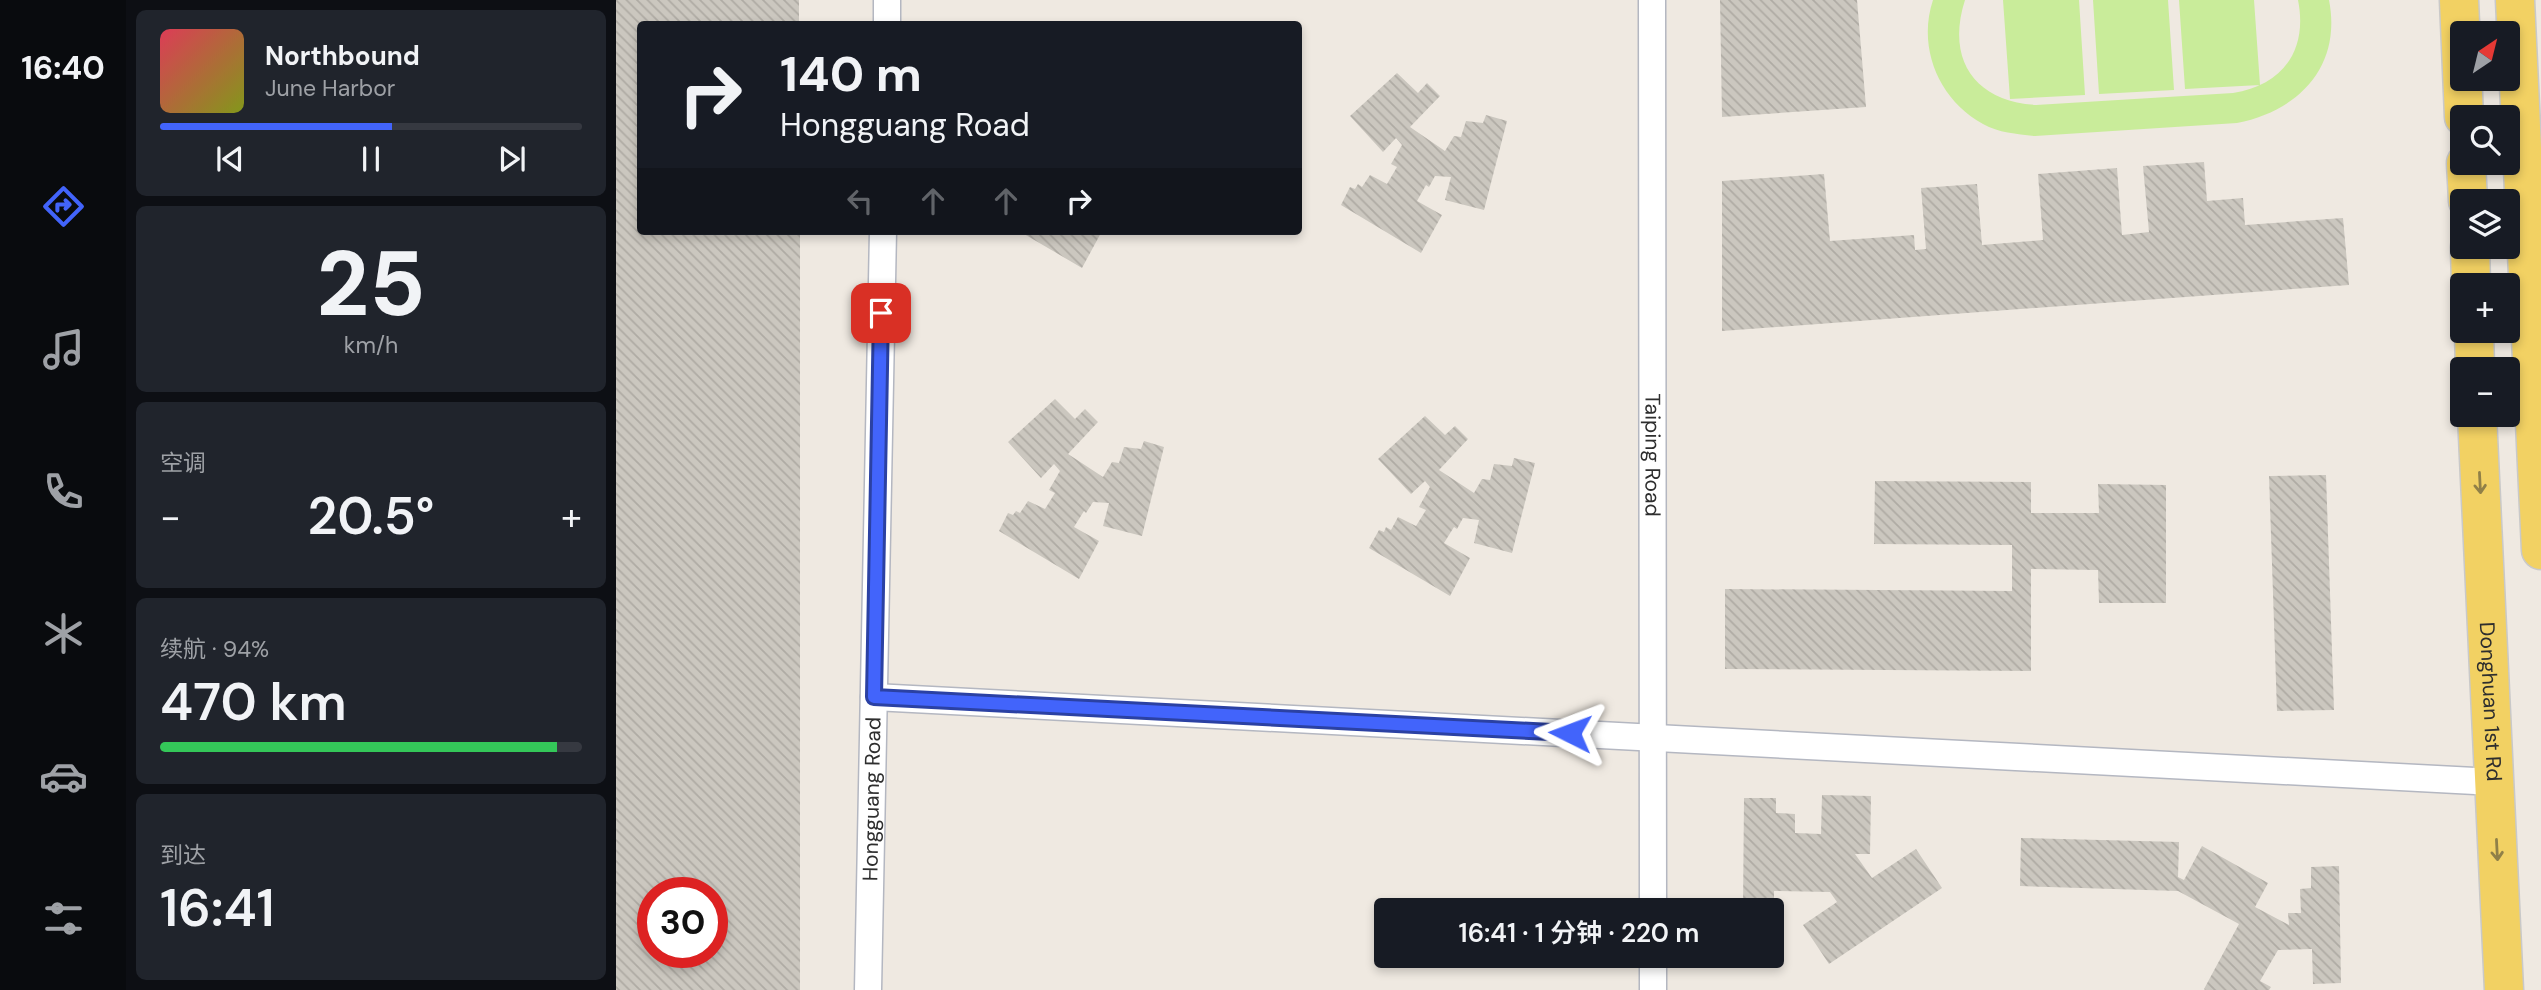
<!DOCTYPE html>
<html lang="zh">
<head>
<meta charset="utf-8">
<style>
  :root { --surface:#171b24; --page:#20242c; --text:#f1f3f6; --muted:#9ea1a6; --line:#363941; --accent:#4264fb }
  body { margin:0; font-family:"DM Sans","Noto Sans SC",sans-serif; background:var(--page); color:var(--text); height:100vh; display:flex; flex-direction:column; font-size:26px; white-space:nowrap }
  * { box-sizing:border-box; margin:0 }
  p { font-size:23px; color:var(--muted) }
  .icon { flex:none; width:38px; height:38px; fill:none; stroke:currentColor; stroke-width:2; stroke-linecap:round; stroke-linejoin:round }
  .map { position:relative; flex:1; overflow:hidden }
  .drawer { display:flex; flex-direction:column; gap:10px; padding:10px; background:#0d0f14; width:490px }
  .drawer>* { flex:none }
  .banner { position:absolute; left:21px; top:21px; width:665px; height:214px; border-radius:7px; box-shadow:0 4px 10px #0003; background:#171b24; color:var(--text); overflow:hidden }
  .needle { width:46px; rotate:35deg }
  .tools { position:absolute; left:1834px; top:21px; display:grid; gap:14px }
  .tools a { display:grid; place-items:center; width:70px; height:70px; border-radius:7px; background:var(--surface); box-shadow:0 4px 10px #0003; font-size:35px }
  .speed { position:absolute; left:21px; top:877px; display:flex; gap:14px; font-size:35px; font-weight:700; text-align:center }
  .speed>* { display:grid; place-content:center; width:91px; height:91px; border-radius:50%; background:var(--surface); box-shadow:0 4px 10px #0003; line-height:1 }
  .speed .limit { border:10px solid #d22; background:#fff; color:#111 }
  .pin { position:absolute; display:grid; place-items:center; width:60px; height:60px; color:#fff; margin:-30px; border-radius:14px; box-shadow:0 4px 10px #0006 }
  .me { position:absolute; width:77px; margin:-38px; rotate:273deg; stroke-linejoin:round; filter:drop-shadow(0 0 5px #0008) }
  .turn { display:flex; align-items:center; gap:24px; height:147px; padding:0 28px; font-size:32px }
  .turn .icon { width:91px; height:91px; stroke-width:2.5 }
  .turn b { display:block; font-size:49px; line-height:60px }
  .lanes { display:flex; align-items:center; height:66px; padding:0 28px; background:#0003; justify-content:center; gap:35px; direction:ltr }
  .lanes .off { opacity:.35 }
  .big { font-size:52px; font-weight:600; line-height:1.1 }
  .drawer .widget { flex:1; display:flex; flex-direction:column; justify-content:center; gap:10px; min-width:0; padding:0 24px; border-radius:10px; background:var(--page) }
  .drawer .dial { align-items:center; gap:0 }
  .dial b { font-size:91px; line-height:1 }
  .song { display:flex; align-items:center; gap:21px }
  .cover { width:84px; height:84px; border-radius:10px; background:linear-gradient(135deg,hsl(350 70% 55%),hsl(70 70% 35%)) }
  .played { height:7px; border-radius:4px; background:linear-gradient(90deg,var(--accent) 55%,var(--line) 55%) }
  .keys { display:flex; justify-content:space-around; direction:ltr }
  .heat { display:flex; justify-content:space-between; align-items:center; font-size:38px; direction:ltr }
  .charge { height:10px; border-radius:5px; background:linear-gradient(90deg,#34c759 94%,var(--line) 0) }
  .trip { position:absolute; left:758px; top:898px; width:410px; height:70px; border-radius:7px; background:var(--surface); box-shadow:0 4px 10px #0003; font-weight:600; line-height:70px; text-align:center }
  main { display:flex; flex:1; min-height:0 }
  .dock { display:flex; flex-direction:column; width:126px; justify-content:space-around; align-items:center; background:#090b0e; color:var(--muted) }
  .dock .icon { width:49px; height:49px }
  .dock .active { color:var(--accent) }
  .dock b { font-size:32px; color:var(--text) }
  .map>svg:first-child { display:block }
</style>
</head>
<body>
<main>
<nav class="dock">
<b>16:40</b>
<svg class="icon active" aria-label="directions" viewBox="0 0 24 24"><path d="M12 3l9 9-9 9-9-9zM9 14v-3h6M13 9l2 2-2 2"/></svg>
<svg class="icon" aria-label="music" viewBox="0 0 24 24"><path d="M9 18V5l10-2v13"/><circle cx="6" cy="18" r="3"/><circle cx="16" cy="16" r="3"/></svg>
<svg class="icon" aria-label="phone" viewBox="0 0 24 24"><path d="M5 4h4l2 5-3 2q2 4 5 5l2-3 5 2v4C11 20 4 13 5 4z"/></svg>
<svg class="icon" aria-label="climate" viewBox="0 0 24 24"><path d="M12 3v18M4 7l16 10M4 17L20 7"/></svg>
<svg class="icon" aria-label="car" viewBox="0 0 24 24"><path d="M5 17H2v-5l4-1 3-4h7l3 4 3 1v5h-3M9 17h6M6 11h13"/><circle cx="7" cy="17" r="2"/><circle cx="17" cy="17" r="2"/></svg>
<svg class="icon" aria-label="filters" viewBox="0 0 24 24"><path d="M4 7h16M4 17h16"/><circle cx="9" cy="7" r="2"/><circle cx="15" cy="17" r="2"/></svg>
</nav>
<section class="drawer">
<div class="widget">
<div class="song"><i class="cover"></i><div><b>Northbound</b><p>June Harbor</p></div></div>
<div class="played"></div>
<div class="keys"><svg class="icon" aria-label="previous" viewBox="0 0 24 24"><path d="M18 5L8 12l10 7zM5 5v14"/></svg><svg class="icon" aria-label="pause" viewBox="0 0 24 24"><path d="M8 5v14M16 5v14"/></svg><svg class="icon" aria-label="next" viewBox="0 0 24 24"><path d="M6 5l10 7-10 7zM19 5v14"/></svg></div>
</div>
<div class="widget dial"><b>25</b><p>km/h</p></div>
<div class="widget"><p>空调</p>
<div class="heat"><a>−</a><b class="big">20.5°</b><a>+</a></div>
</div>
<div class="widget"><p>续航 · 94%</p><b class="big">470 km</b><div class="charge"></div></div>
<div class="widget"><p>到达</p><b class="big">16:41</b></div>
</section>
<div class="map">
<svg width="1925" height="990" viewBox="0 0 1925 990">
  <defs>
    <pattern id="building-back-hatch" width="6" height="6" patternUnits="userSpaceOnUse" patternTransform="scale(1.75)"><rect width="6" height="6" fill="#cbc7bf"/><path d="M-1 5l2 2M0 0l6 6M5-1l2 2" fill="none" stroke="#afaba4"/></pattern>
  </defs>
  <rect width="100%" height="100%" fill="#efe9e1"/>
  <path fill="#c9ec9a" d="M 1317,0 L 1349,0 C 1330,59 1358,101 1420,105 L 1617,93 C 1667,85 1692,50 1682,0 L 1713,0 C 1726,66 1683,111 1621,123 L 1419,136 C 1401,134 1383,133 1367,124 C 1323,100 1301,48 1317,0 Z
    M 1387,0 L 1463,0 L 1469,95 L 1394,99 Z
    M 1477,0 L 1552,0 L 1558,90 L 1483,94 Z
    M 1563,0 L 1638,0 L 1644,85 L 1569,89 Z"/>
  <path fill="url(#building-back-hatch)" fill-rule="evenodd" d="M 0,0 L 183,0 L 183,24 L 24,24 L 24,231 L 184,231 L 184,990 L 0,990 ZM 37,892 L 96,892 L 96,952 L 37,952 Z
    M 1104,0 L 1241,0 L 1250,107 L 1106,117 Z
    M 781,73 L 802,93 L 811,83 L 824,96 L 794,127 L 829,151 L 838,136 L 845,137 L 850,121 L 867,123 L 870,115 L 891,121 L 868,210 L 829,200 L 835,177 L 819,176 L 813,187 L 810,185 L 801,201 L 826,215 L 805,253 L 725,205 L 734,187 L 739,189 L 742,184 L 746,187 L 754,175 L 771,184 L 781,167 L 775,164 L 786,145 L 780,138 L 767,152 L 734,116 Z
    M 1588,162 L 1591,201 L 1627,198 L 1629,225 L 1727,218 L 1733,285 L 1106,331 L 1106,181 L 1208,174 L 1214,241 L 1298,235 L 1299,250 L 1310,249 L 1305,188 L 1361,184 L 1366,245 L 1427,240 L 1422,174 L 1501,168 L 1506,235 L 1533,232 L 1527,166 Z
    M 403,231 L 486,231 L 466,268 Z
    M 439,399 L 459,419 L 469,409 L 482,422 L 452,454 L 487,477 L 496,462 L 503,463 L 508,447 L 525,449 L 528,441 L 548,447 L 526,536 L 487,526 L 493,503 L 477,502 L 470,513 L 468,511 L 458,527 L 483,541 L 463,579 L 383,531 L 392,513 L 397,515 L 400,511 L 404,513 L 412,501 L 429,509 L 439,493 L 433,490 L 444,471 L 438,464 L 425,478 L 392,442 Z
    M 809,416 L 829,435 L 839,426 L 852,439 L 823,470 L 858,493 L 866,479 L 874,480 L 878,464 L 896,466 L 898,458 L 919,463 L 896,553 L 858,543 L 863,520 L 847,518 L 841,529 L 838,527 L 828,543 L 854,558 L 834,596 L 753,548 L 763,530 L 768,532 L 770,527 L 775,530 L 782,517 L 800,526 L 810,510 L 803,507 L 814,487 L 809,481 L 795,494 L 762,459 Z
    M 1710,475 L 1718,710 L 1661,711 L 1653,476 Z
    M 1259,481 L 1415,482 L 1415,513 L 1483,513 L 1482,484 L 1550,485 L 1550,603 L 1483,603 L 1482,570 L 1415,569 L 1415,671 L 1109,669 L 1109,589 L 1396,591 L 1396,545 L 1258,544 Z
    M 1206,795 L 1255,796 L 1254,854 L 1239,854 L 1256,878 L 1300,849 L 1326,888 L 1213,964 L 1187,925 L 1221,902 L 1214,892 L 1158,891 L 1158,918 L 1155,918 L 1155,910 L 1127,910 L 1128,798 L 1160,798 L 1160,813 L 1179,814 L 1179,833 L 1205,834 Z
    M 1405,838 L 1563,842 L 1562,877 L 1568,880 L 1586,846 L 1652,883 L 1639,907 L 1673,925 L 1672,913 L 1685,913 L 1684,889 L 1695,888 L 1695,867 L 1723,866 L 1725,983 L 1697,984 L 1696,949 L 1662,950 L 1644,981 L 1655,987 L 1653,990 L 1589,990 L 1588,989 L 1623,924 L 1562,891 L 1404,886 Z"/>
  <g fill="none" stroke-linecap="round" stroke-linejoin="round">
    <defs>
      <g id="street">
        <path id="s1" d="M 1036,0 L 1037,910"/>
        <path d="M 271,24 L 271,0"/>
        <path d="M 258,697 L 1878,782"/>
        <path id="s2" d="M 252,990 L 267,231"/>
        <path d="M 1037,990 L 1037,956"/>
      </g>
      <g id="primary">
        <path d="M 1843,0 L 1848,117"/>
        <path d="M 1899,0 L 1925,550"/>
        <path d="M 1850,163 L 1852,201"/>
        <path d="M 1854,247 L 1855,285"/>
        <path d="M 1858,331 L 1859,369"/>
        <path id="s3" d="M 1861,415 L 1888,990"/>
      </g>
    </defs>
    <use href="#street" stroke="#b4b7c1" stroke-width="29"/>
    <use href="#primary" stroke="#c9c9c9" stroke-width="41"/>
    <use href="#street" stroke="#fff" stroke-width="26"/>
    <use href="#primary" stroke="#f2d163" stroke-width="38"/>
  </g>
  <defs><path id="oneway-shaft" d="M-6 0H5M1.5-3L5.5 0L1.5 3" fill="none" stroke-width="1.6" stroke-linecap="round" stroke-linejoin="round" transform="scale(1.75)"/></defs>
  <g stroke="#908048">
    <use href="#oneway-shaft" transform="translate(1864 483) rotate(87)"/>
    <use href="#oneway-shaft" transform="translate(1881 850) rotate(87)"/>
  </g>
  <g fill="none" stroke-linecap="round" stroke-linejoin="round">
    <defs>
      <path id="route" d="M 265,313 L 258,697 L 954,733"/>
    </defs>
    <use href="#route" stroke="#2b41a3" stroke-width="18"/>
    <use href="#route" stroke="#4264fb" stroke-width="12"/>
  </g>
  <g text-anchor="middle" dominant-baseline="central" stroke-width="7" stroke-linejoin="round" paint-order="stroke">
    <g font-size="21" fill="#2e2e2e" stroke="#fff">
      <text stroke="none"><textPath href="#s1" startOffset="455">Taiping Road</textPath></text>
      <text stroke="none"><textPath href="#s3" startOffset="287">Donghuan 1st Rd</textPath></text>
      <text stroke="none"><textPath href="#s2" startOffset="191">Hongguang Road</textPath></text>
    </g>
  </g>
</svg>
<div class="tools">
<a><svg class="needle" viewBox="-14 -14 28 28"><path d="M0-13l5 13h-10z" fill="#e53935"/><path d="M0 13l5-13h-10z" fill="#9ea1a6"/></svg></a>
<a><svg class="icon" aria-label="search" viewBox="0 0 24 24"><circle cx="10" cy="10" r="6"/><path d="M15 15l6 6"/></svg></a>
<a><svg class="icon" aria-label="layers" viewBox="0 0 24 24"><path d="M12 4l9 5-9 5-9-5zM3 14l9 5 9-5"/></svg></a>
<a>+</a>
<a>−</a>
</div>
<div class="speed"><div class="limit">30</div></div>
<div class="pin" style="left:265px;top:313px;background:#d93025"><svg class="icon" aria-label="arrive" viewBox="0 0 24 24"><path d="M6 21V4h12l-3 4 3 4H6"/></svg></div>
<svg class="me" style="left:954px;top:733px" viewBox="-20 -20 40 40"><path d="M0-17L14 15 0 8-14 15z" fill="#4264fb" stroke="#fff" stroke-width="4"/></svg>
<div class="trip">16:41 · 1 分钟 · 220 m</div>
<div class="banner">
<div class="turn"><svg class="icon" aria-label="right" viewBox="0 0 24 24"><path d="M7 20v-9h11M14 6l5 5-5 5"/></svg><div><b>140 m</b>Hongguang Road</div></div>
<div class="lanes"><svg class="icon off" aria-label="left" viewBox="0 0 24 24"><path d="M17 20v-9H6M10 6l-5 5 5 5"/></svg><svg class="icon off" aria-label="ahead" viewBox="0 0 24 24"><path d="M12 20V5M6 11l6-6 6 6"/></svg><svg class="icon off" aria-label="ahead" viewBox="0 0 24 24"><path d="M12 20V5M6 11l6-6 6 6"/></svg><svg class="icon" aria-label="right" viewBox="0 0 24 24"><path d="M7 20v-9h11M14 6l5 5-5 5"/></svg></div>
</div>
</div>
</main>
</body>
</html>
